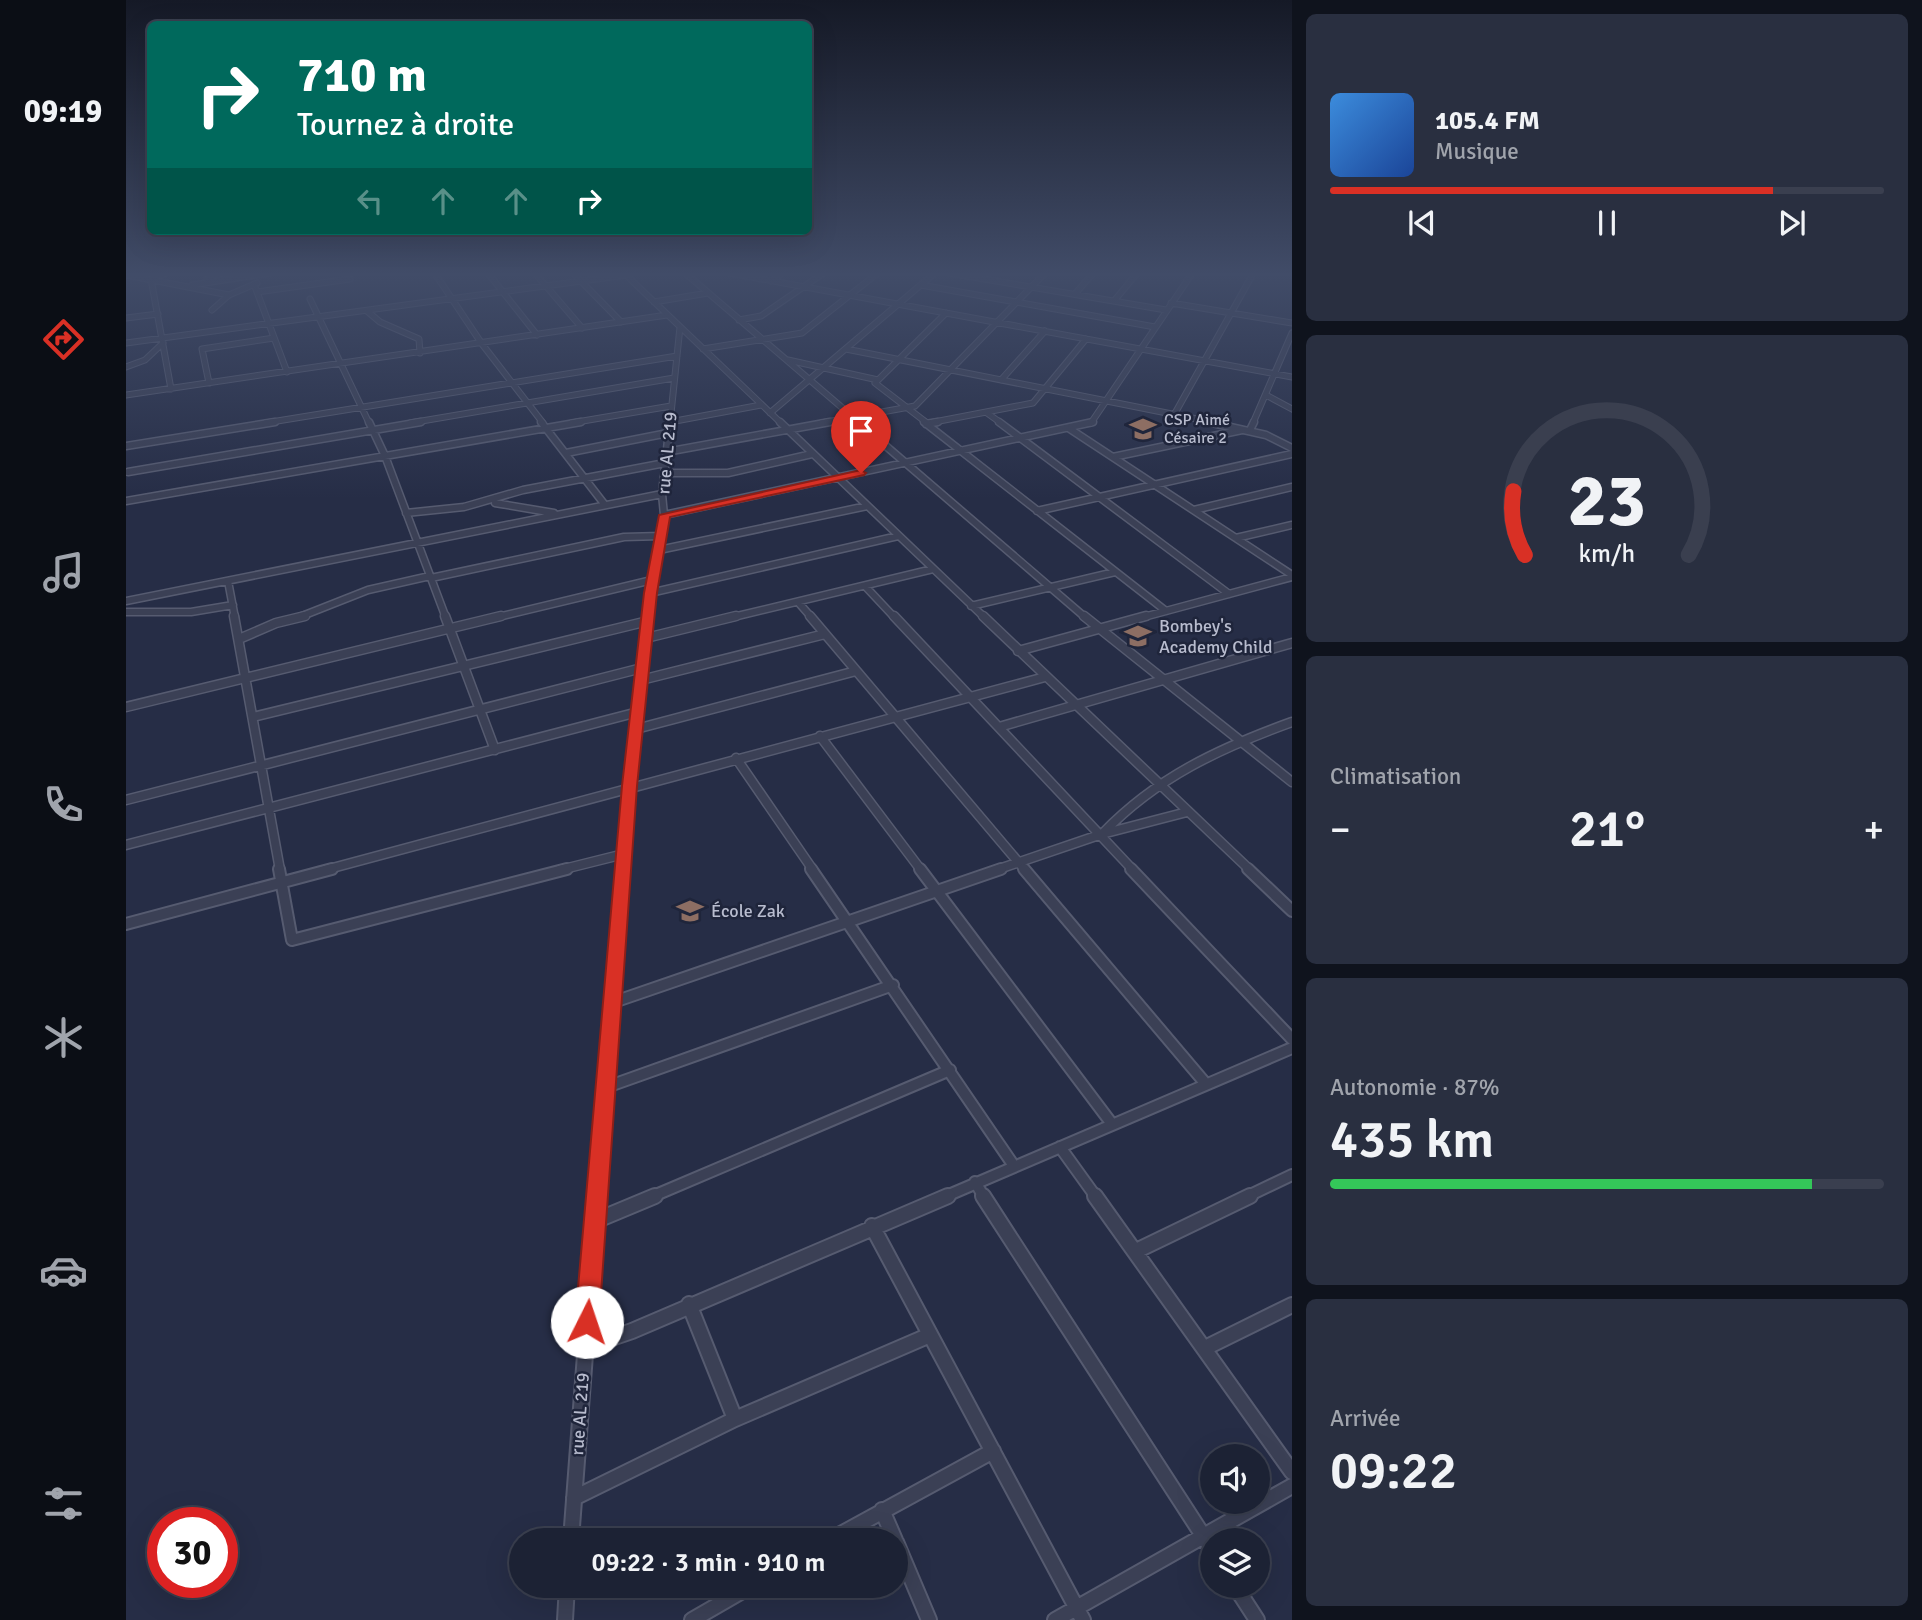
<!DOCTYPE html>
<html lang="fr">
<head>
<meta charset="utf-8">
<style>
  :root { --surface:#1c2234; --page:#292f40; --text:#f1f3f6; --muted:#a0a4ac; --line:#3a3f4f; --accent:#d93025 }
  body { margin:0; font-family:Signika,sans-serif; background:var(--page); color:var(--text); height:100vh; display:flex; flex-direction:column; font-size:26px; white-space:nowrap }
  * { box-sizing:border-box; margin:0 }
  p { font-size:23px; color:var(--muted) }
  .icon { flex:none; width:38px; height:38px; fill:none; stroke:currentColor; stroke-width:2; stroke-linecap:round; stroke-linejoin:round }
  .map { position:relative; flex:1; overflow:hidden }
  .panel { display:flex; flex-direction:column; gap:14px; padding:14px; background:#0f131d; width:630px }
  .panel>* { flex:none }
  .banner { position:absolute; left:21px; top:21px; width:665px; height:214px; border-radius:10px; box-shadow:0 7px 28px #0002,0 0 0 2px var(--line); background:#00695c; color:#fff; overflow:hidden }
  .fabs { position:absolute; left:1074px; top:1444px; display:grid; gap:14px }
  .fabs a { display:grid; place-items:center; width:70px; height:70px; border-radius:50%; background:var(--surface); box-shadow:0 7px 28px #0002,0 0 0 2px var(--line); font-size:35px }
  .speed { position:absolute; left:21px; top:1507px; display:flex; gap:14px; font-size:35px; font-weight:700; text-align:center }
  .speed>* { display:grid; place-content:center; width:91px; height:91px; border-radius:50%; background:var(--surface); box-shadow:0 7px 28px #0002,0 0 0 2px var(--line); line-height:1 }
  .speed .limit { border:10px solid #d22; background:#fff; color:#111 }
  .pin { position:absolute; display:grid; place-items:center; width:60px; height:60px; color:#fff; margin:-72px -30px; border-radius:50% 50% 50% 0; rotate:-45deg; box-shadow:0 0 7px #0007 }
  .pin .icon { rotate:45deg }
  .me { position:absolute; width:77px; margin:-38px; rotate:4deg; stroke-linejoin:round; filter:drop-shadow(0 0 5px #0008) }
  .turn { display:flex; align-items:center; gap:24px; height:147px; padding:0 35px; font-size:32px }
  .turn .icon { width:91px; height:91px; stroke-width:2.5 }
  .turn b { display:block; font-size:49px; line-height:60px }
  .lanes { display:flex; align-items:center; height:66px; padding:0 35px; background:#0003; justify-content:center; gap:35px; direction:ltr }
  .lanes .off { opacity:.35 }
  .big { font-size:52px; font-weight:600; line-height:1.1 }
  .panel .widget { flex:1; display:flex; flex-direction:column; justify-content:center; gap:10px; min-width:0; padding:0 24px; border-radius:10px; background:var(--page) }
  .panel .dial { align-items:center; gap:0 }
  .dial svg { height:182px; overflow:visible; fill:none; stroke:var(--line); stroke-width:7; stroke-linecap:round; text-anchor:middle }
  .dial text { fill:var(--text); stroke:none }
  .song { display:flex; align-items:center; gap:21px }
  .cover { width:84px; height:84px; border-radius:10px; background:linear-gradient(135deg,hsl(210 70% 55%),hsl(220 70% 35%)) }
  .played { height:7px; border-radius:4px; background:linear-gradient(90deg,var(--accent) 80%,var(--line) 80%) }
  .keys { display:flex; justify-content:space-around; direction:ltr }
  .heat { display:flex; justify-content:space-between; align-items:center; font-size:38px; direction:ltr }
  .charge { height:10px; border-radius:5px; background:linear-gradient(90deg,#34c759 87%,var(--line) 0) }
  .trip { position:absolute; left:383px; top:1528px; width:399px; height:70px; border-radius:35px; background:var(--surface); box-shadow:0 7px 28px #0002,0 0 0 2px var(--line); font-weight:600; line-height:70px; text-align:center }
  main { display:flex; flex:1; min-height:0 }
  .tabs { display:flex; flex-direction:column; width:126px; justify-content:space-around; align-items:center; background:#0b0e15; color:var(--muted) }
  .tabs .icon { width:49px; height:49px }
  .tabs .selected { color:var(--accent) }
  .tabs b { font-size:32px; color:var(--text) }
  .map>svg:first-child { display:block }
</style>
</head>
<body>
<main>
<nav class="tabs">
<b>09:19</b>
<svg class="icon selected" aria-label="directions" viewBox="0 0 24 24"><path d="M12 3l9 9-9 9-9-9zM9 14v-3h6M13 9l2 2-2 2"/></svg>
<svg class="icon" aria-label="music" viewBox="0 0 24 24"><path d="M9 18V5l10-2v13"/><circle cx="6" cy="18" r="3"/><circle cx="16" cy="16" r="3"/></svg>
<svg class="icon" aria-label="phone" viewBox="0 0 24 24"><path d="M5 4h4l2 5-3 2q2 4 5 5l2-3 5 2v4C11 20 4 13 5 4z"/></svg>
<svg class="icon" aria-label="climate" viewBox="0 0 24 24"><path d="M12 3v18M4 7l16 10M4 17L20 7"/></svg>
<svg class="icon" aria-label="car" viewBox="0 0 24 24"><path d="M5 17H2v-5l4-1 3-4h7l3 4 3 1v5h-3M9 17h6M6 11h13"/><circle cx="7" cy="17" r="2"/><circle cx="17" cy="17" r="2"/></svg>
<svg class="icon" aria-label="filters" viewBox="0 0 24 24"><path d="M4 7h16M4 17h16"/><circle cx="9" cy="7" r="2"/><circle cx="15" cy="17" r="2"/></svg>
</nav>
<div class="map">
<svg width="1166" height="1620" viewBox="0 0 1166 1620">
  <rect width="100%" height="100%" fill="#262d46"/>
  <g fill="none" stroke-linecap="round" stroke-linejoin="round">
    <defs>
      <path id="street-far4" d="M 43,272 L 25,279 L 45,389
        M 308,272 L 356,344 L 417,423
        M 361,272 L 411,335
        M 408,272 L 456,328
        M 446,272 L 495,322
        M 558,272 L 734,423
        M 598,272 L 1166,377
        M 817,272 L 1040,310
        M 0,275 L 103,295
        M 500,275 L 655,423
        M 81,279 L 99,272
        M 645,281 L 658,272
        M 128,284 L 131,292 L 224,279
        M 66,285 L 150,272
        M 795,285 L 1029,327
        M 131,292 L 161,372
        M 949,294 L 968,272
        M 184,299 L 243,423
        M 988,301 L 1012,272
        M 528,302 L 582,293
        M 1045,303 L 1166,323
        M 86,310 L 103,295 L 131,283
        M 241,311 L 254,322 L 293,339 L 294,353
        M 0,318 L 32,314
        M 613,320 L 635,316 L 699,272
        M 0,343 L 500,275
        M 577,349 L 676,333 L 753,272
        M 720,349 L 1091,423
        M 662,360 L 752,380
        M 0,367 L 19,360 L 37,343
        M 875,380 L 919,331
        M 83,383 L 76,349 L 148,338
        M 0,395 L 541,315
        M 1140,395 L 1166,409
        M 644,413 L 810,272
        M 861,413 L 875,423
        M 1048,415 L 1128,272
        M 544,422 L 635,405
        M 139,423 L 551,356
        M 284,423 L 548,378
        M 445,423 L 545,406
        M 544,423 L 554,327
        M 695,423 L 789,406 L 920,272
        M 801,423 L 749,383 L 820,313
        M 803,423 L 907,403 L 960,339
        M 965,423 L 1067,272
        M 1127,423 L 1166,333"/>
      <path id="street-far3" d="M 243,422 L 259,456 L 320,618
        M 415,422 L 479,505
        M 654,422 L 859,618
        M 732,422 L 960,618
        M 798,422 L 1040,611
        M 873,422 L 1103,594
        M 1082,422 L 1140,435 L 1166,448
        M 800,424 L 812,422
        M 944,429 L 1166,575
        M 1124,430 L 1128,422
        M 0,446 L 149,422
        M 540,452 L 704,422
        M 440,453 L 542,433
        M 987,457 L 1116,430
        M 2,472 L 295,422
        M 539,473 L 602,473 L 686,454
        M 0,501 L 455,422
        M 369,503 L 428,513
        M 1068,510 L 1166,487
        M 911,511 L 1166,454
        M 280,513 L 338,507 L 397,490 L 539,463
        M 538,515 L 967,422
        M 1110,538 L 1166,525
        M 533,550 L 741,506
        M 305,578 L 498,537 L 535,536
        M 102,581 L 109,618
        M 739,586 L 769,618
        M 524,593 L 772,536
        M 0,601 L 536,494
        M 672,602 L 686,618
        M 845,606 L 989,572
        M 0,612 L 65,612 L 107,605
        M 171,618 L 242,590 L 304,576
        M 368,618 L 526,580
        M 521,618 L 538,515 L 536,494 L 544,422
        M 603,618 L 807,569
        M 1014,618 L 1166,577"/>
      <path id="street-far2" d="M 108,616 L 154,870
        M 319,616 L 369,750
        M 684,616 L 899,870
        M 768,616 L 1007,870
        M 857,616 L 1124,870
        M 958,616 L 1166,782
        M 520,638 L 610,616
        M 113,639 L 150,623 L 179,616
        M 892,651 L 1020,616
        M 515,680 L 699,634
        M 0,707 L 375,616
        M 127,717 L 522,621
        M 873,727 L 1166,643
        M 510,729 L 730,671
        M 694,736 L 795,870
        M 610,758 L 687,870
        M 0,800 L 516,668
        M 977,833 C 1031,777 1094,748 1166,722
        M 0,845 L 512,712
        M 199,870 L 919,677
        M 434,870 L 498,854
        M 497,870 L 521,616
        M 870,870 L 976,834 L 1061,812"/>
      <path id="street-far1" d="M 153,869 L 166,940 L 441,869
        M 685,869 L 888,1166
        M 794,869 L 986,1124
        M 898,869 L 1080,1084
        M 1005,869 L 1166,1039
        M 1122,869 L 1166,911
        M 0,924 L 206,869
        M 485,1003 L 875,869
        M 478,1088 L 767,985
        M 934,1147 L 970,1197
        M 849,1182 L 858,1197
        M 471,1197 L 497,869
        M 525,1197 L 824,1070
        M 818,1197 L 1166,1048
        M 1120,1197 L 1166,1175"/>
      <path id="street" d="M 857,1196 L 1087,1551
        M 969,1196 L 1166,1472
        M 469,1221 L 529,1196
        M 746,1226 L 957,1620
        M 1010,1251 L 1124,1196
        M 563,1304 L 609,1419
        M 459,1347 L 506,1331 L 822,1196
        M 1079,1348 L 1166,1305
        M 448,1498 L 609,1419 L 804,1335
        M 756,1510 L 769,1540
        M 445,1540 L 471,1196
        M 704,1540 L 867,1451
        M 770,1542 L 803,1620
        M 1109,1586 L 1131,1620
        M 439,1620 L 441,1586
        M 566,1620 L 625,1586
        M 929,1620 L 1166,1486"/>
    </defs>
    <use href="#street-far4" stroke="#565b70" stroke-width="7"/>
    <use href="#street-far3" stroke="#565b70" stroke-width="9"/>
    <use href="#street-far2" stroke="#565b70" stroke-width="11"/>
    <use href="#street-far1" stroke="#565b70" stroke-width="14"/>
    <use href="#street" stroke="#565b70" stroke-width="18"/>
    <use href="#street-far4" stroke="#3b4055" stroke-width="5"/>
    <use href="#street-far3" stroke="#3b4055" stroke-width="6"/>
    <use href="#street-far2" stroke="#3b4055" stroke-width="8"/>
    <use href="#street-far1" stroke="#3b4055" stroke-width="10"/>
    <use href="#street" stroke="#3b4055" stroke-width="14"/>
  </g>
  <linearGradient id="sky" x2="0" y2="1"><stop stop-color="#151926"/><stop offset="0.55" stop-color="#414c68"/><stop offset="1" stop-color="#414c68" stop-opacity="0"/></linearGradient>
  <rect width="1166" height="499" fill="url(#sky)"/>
  <path fill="#d93025" stroke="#8d1f18" stroke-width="2" d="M 735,470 L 740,473 L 738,475 L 544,517 L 531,593 L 511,786 L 473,1322 L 469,1330 L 461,1333 L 452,1330 L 449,1322 L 496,786 L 518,593 L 533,515 Z"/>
  <defs>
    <symbol id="school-bare" viewBox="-9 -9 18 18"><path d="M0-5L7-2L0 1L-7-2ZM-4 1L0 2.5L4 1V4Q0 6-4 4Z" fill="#8d6e63" stroke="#1f253b" stroke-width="2.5" paint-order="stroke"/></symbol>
  </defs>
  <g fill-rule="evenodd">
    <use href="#school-bare" x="998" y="410" width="38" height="38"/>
    <use href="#school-bare" x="993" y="617" width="38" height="38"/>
    <use href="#school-bare" x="545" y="892" width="38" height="38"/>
  </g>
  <g text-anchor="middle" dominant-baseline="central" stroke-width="5" stroke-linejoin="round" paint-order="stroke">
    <g font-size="16" fill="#b8bcce" stroke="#1f253b" text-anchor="start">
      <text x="1038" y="420">CSP Aimé<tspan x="1038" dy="18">Césaire 2</tspan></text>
    </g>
    <g font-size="18" fill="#b8bcce" stroke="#1f253b">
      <text transform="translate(541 453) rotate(-85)">rue AL 219</text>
      <text transform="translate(454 1414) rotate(-86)">rue AL 219</text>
    </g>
    <g font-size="18" fill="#b8bcce" stroke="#1f253b" text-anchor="start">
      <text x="1033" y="626">Bombey's<tspan x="1033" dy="21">Academy Child</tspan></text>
      <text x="585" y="911">École Zak</text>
    </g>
  </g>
</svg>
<div class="fabs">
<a><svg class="icon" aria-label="sound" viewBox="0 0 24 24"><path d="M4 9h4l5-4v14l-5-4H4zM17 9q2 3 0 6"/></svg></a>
<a><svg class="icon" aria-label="layers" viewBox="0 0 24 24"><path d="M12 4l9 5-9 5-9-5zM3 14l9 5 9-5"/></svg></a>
</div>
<div class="speed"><div class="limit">30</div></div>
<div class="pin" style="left:735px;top:473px;background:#d93025"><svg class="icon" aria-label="arrive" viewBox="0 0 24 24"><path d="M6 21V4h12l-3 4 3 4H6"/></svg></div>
<svg class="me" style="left:461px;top:1322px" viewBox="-20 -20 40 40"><circle r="19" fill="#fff"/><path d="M0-13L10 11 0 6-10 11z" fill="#d93025"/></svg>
<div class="trip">09:22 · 3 min · 910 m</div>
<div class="banner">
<div class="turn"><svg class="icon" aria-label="right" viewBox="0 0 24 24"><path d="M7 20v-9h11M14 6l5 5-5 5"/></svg><div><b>710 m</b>Tournez à droite</div></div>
<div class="lanes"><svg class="icon off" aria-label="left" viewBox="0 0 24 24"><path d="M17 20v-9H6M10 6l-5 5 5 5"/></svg><svg class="icon off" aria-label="ahead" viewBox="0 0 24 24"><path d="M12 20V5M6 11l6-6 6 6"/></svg><svg class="icon off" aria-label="ahead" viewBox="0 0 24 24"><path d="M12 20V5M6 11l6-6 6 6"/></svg><svg class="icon" aria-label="right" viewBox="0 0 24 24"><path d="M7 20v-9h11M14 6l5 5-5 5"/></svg></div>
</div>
</div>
<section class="panel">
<div class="widget">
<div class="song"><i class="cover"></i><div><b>105.4 FM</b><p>Musique</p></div></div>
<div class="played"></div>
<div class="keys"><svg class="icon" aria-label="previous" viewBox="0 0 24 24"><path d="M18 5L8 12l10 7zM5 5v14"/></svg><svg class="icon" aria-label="pause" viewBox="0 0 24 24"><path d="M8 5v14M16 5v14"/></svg><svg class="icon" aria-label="next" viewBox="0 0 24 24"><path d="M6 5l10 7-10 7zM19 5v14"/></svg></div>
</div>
<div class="widget dial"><svg viewBox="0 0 100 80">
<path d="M14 69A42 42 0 1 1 86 69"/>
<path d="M14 69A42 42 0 0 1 9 41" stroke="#d93025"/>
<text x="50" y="56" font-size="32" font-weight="700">23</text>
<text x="50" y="72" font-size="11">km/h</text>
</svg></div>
<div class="widget"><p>Climatisation</p>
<div class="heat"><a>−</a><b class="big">21°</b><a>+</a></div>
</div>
<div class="widget"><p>Autonomie · 87%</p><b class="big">435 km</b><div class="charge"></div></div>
<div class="widget"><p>Arrivée</p><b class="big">09:22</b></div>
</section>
</main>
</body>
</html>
